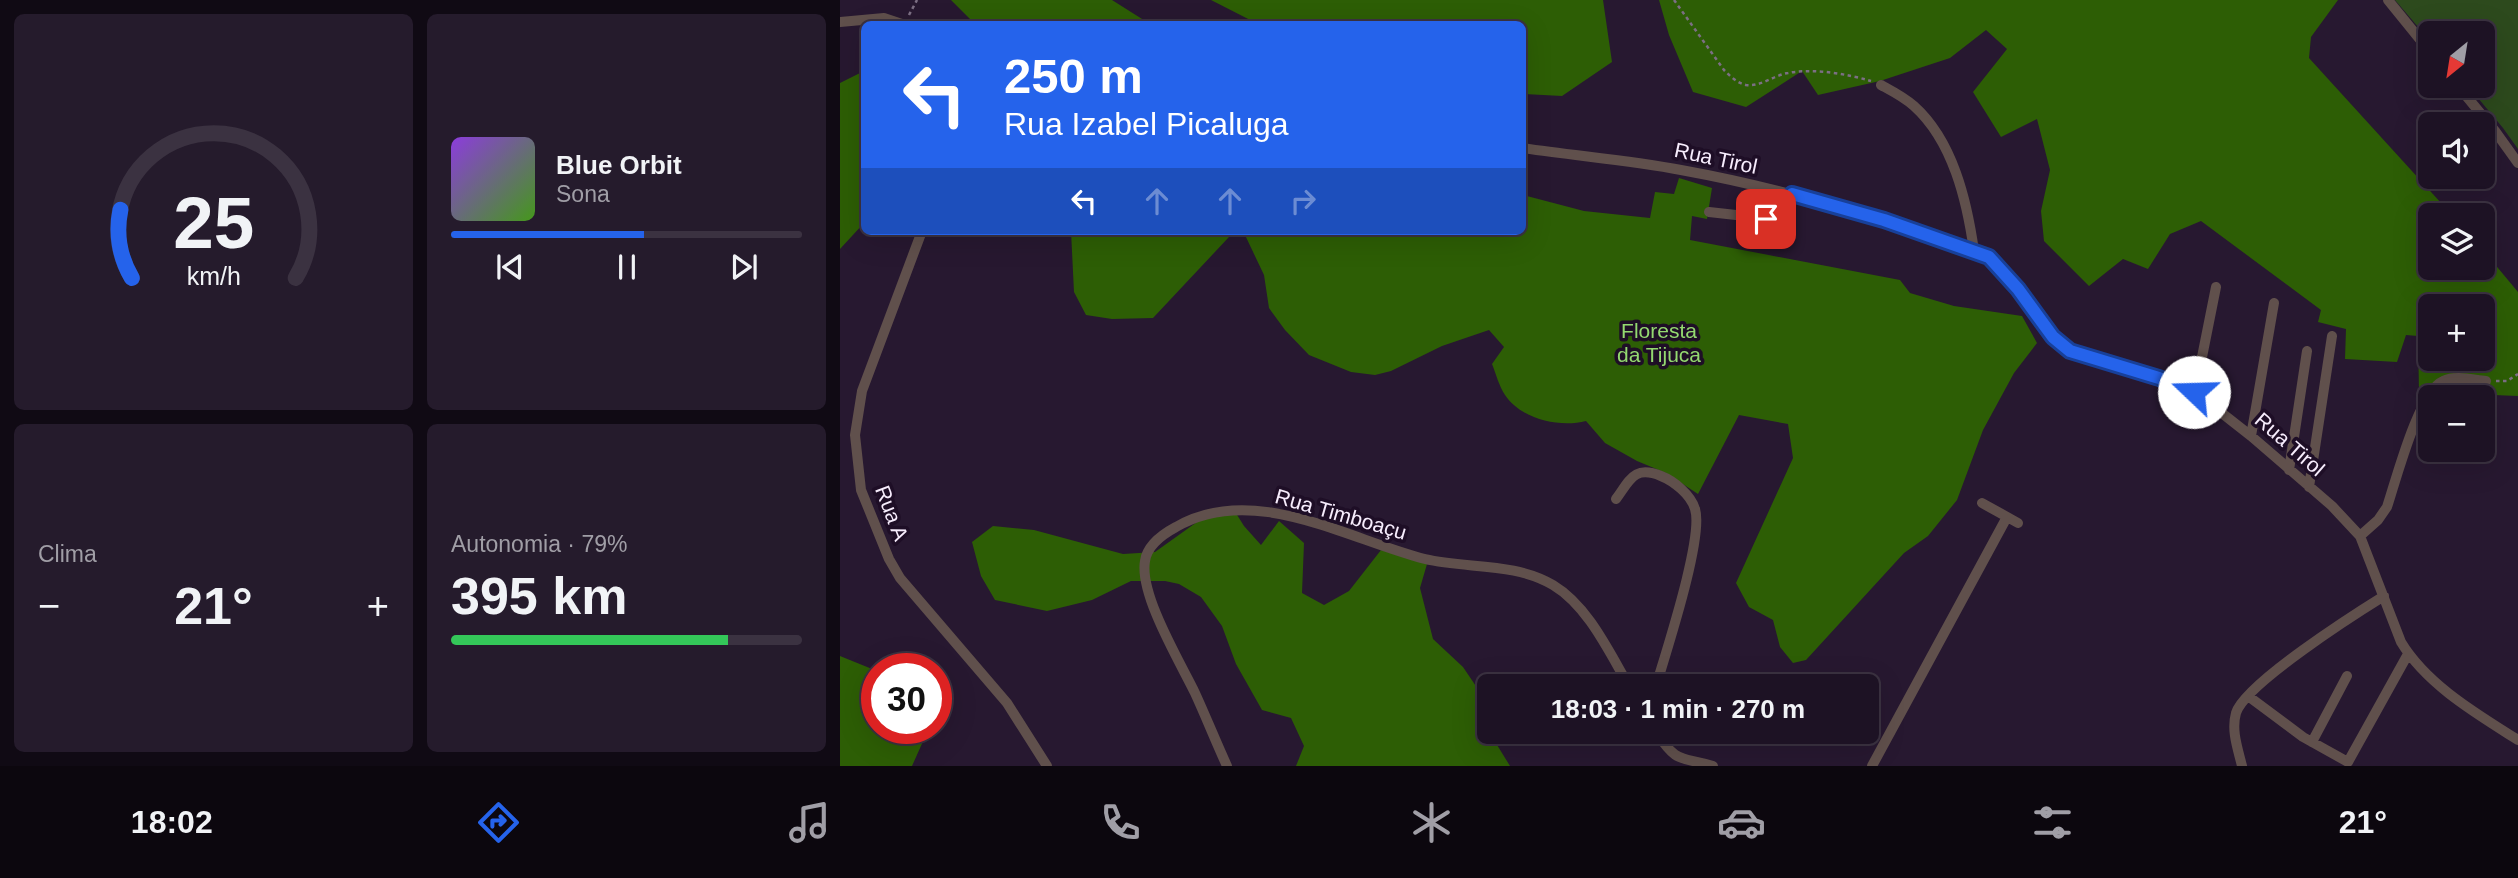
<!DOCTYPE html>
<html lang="pt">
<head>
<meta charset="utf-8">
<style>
  :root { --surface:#1d1224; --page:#251b2c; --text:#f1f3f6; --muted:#a09ea6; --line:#3b3241; --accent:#2563eb }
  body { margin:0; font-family:Helvetica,sans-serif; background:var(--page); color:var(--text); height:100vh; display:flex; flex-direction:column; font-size:26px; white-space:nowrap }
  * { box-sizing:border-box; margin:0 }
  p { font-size:23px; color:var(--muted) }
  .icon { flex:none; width:38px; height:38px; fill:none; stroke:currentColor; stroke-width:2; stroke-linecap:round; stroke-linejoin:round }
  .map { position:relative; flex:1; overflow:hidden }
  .sheet { display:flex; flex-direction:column; gap:14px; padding:14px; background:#100a14; width:840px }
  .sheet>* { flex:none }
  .top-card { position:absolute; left:21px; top:21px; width:665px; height:214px; border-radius:10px; box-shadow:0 7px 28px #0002,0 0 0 2px var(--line); background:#2563eb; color:#fff; overflow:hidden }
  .needle { width:46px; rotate:210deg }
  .buttons { position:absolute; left:1578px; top:21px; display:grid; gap:14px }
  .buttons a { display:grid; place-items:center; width:77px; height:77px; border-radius:10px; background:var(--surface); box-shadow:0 7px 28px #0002,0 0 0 2px var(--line); font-size:35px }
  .speed { position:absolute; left:21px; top:653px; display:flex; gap:14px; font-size:35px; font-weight:700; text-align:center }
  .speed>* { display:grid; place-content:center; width:91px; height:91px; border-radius:50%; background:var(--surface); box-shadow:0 7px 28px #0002,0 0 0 2px var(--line); line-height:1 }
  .speed .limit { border:10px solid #d22; background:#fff; color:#111 }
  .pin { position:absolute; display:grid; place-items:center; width:60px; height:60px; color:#fff; margin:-30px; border-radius:14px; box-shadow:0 4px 10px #0006 }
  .me { position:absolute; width:77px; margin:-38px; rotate:291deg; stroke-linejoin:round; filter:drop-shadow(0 0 5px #0008) }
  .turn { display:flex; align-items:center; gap:24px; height:147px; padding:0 28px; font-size:32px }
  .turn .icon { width:91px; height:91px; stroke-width:2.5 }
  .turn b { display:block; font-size:49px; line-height:60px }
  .lanes { display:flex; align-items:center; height:66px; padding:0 28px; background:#0003; justify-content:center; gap:35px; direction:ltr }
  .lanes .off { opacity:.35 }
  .big { font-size:52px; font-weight:700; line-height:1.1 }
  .sheet .widget { flex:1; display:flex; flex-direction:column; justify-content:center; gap:10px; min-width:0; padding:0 24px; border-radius:10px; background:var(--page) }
  .sheet .dial { align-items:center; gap:0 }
  .dial svg { height:182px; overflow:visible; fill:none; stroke:var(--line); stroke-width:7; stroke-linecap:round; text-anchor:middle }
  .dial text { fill:var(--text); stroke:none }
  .song { display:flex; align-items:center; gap:21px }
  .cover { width:84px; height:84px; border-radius:10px; background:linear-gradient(135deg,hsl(270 70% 55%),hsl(100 70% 35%)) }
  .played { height:7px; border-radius:4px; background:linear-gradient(90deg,var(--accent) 55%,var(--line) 55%) }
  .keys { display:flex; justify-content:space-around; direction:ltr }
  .heat { display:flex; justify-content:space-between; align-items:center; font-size:38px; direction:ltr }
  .charge { height:10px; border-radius:5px; background:linear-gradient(90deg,#34c759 79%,var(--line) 0) }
  .sheet .tiles { flex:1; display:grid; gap:14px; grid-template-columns:repeat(2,1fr) }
  .trip { position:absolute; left:637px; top:674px; width:402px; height:70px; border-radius:10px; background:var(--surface); box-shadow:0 7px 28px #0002,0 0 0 2px var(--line); font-weight:700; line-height:70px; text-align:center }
  .menu { display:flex; height:112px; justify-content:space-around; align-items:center; background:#0c070e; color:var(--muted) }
  .menu .icon { width:49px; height:49px }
  .menu .on { color:var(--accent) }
  .menu b { font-size:32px; color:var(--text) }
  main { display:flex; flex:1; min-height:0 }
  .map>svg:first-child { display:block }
</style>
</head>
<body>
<main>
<section class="sheet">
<div class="tiles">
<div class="widget dial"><svg viewBox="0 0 100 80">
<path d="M14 69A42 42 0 1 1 86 69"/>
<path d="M14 69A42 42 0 0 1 9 39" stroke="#2563eb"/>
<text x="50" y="56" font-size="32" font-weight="700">25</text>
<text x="50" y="72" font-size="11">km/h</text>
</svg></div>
<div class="widget">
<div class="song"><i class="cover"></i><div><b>Blue Orbit</b><p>Sona</p></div></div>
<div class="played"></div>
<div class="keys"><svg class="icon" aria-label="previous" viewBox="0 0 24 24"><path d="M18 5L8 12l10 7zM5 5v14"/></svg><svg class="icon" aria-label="pause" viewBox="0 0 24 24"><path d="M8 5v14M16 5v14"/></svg><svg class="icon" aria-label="next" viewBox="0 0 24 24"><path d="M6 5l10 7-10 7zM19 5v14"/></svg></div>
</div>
<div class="widget"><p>Clima</p>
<div class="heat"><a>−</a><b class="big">21°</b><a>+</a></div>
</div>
<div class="widget"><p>Autonomia · 79%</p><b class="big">395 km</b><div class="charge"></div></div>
</div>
</section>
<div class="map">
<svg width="1678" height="766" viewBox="0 0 1678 766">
  <rect width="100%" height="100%" fill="#271830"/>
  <path fill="#2d4a1d" d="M 1555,0 L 1678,0 L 1678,149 L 1663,128 L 1628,86 L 1643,86 L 1643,33 L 1591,33 L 1591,42 Z"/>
  <path fill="#2d5e05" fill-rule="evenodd" d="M 111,0 L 272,0 L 310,24 L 132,24 L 130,19 Z
    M 371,0 L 763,0 L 772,62 L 722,96 L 683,94 L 682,24 L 418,24 Z
    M 819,0 L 1498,0 L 1471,37 L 1469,58 L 1612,215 L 1591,215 L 1591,268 L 1643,268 L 1643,250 L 1678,292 L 1678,396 L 1579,392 L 1578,336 L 1566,335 L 1557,362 L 1505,359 L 1506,329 L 1478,322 L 1481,310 L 1361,221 L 1330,234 L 1308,269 L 1283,259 L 1249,286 L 1204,241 L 1201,211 L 1210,170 L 1197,119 L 1161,137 L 1133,92 L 1167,49 L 1146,30 L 1110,58 L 1040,81 L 978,95 L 962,71 L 906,107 L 853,92 L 829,35 ZM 1591,306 L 1643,306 L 1643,359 L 1591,359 Z
    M 24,71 L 24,223 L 0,249 L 0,83 Z
    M 839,178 L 872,188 L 867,219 L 852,216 L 850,240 L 1060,280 L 1070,293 L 1114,306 L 1182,316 L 1197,343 L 1174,373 L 1143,430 L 1117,500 L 1088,536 L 1064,553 L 966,660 L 953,663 L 940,647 L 933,620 L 909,607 L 896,583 L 953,458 L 948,424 L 899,415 L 858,494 L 826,473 L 797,461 L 765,443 L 746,421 C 719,428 681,419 665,395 C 659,386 656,374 652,364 L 664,347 L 649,330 L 602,346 L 551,371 L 535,375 L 511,372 L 469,355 L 445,330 L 429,308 L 424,275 L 405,235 L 389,237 L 313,318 L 272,319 L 246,315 L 234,292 L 231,231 L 682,231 L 683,195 L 744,211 L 810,218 L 815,192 L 834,194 Z
    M 394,510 L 404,526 L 421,545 L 439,521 L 464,543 L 462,593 L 484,605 L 509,591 L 541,550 L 587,564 L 580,588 L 593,639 L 623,667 L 646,701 L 649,732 L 652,732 L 654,740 L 670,766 L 456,766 L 464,746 L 451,718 L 422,710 L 396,664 L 382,626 L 361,597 L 339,584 L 325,581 L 291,581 L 252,600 L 207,611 L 155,600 L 141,576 L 132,542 L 153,526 L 194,530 L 283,554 L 315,552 L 371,512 Z
    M 0,656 L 37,671 L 37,728 L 89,728 L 72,766 L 0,766 Z"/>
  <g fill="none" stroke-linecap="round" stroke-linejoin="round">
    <path stroke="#7c6f84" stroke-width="2.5" stroke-dasharray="3.5 3.5" stroke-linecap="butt" d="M 834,0 L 884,70 C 890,76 897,83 906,85 C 921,87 934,75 948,73 C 974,68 1007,74 1031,81
      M 69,15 L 77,0
      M 1656,381 L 1667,381 L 1678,374"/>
    <path stroke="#60504c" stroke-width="10" d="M 1548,0 L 1591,53
      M 0,22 L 44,18 L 62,24
      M 1041,85 C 1052,91 1064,97 1074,106 C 1113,141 1127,201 1134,251
      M 1618,86 L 1655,131 L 1678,163
      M 682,148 C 735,156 789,160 841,170 C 946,189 1049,220 1149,257 L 1160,267 L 1220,344 L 1240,355 L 1319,378 L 1355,392 L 1411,436 L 1492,506 L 1520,536 L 1561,642 C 1587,685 1637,714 1678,740
      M 869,212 L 932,219 L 940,213 L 952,194
      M 82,231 L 22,391 L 15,435 L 21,490 L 49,559 L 60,578 L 167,703 L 207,766
      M 1355,392 L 1376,287
      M 1411,436 L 1434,303
      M 1449,470 L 1467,351
      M 1469,487 L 1492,336
      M 776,499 C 790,480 794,465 821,476 C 834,481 851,495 855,509 C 864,537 826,652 816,686
      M 1142,503 L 1178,523
      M 1520,536 L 1538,520 L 1547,507 C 1556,480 1579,391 1603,381 C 1616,375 1633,380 1646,381
      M 1408,696 L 1463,737 L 1508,762 L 1568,654
      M 816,732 C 838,765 840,756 873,766
      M 1472,742 L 1507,676
      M 387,766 C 376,742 366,717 355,693 C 340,662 299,594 305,561 C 307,546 323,534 336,527 C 413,482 507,539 585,559 C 627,569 674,562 713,585 C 748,606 769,652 789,686
      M 1032,766 L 1167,517
      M 1402,766 C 1398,749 1391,731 1396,713 C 1405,684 1515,614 1544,596"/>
  </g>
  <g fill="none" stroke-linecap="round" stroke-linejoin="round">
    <defs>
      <path id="route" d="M 926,219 L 936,217 L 952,194 L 1044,220 L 1149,257 L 1178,289 L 1213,337 L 1230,351 L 1319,378 L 1354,392"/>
    </defs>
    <use href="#route" stroke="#184099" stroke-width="18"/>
    <use href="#route" stroke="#2563eb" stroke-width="12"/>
  </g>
  <g text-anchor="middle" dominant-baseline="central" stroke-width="7" stroke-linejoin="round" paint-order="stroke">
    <g font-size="21" fill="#f7edfd" stroke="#1e0e26">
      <text transform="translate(876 158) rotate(12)">Rua Tirol</text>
      <text transform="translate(1450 444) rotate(41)">Rua Tirol</text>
      <text transform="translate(52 513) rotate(69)">Rua A</text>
      <text transform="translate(501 514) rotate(16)">Rua Timboaçu</text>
    </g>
    <g font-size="21" fill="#94d970" stroke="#1e0e26">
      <text x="819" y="330">Floresta<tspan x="819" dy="24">da Tijuca</tspan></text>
    </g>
  </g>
</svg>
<div class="buttons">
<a><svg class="needle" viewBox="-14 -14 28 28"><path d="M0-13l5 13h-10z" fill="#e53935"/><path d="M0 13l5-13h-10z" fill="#a09ea6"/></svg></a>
<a><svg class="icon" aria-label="sound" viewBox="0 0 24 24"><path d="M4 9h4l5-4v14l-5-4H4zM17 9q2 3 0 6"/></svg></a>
<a><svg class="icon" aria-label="layers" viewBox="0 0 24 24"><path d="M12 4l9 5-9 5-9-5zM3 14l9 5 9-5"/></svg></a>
<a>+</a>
<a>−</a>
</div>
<div class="speed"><div class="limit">30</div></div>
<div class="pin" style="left:926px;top:219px;background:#d93025"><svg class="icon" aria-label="arrive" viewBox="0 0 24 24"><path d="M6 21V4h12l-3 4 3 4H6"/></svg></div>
<svg class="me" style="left:1354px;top:392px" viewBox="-20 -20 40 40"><circle r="19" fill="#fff"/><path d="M0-13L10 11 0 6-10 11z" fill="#2563eb"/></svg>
<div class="trip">18:03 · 1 min · 270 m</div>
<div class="top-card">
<div class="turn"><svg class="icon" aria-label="left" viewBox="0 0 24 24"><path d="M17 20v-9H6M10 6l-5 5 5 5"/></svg><div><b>250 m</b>Rua Izabel Picaluga</div></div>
<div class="lanes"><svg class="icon" aria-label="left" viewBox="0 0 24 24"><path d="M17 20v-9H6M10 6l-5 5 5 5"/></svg><svg class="icon off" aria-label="ahead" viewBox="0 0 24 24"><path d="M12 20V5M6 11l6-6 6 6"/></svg><svg class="icon off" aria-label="ahead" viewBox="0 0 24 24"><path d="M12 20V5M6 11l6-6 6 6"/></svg><svg class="icon off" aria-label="right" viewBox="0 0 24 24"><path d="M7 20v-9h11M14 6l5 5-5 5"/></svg></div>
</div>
</div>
</main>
<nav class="menu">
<b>18:02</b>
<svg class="icon on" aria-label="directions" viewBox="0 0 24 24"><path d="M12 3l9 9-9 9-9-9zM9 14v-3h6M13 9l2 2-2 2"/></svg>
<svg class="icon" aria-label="music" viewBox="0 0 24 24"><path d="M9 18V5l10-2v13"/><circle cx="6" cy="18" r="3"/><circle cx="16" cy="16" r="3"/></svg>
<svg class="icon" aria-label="phone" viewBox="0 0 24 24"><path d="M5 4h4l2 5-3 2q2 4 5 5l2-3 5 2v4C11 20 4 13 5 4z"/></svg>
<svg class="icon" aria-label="climate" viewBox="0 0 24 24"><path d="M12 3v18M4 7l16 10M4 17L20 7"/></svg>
<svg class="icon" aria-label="car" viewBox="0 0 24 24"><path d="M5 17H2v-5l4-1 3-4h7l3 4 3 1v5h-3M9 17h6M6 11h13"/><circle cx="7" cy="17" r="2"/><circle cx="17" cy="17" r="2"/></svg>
<svg class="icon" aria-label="filters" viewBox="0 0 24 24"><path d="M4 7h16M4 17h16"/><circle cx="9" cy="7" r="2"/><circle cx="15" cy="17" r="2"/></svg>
<b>21°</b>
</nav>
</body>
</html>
